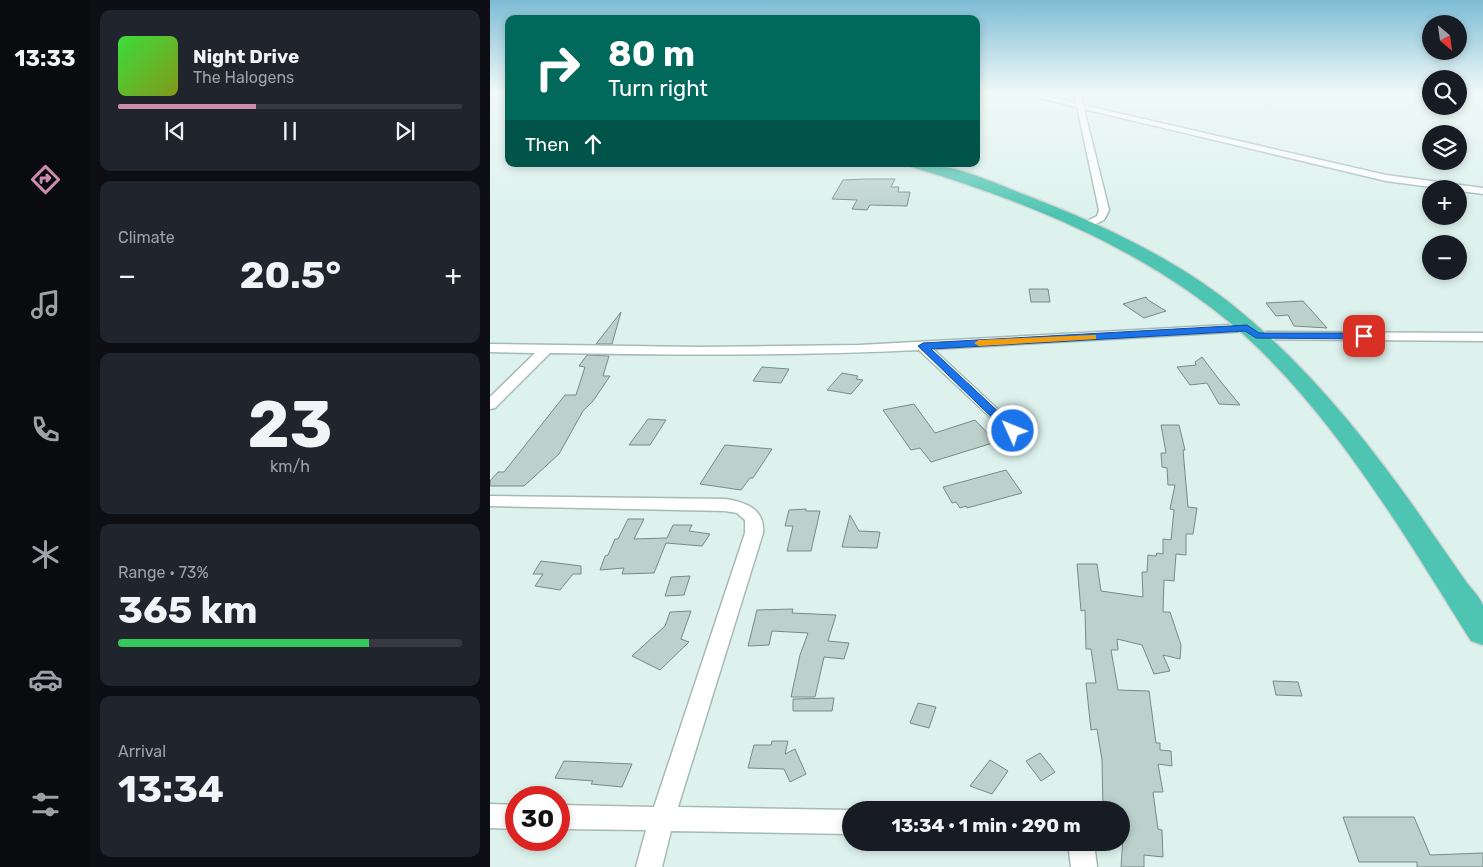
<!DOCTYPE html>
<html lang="en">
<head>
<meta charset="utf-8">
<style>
  :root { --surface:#171b24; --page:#20242c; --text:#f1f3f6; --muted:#9ea1a6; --line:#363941; --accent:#cd8dae }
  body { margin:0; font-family:Rubik,sans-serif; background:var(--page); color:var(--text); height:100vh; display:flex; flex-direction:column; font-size:19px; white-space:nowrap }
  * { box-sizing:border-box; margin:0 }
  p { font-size:16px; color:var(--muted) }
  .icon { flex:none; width:28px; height:28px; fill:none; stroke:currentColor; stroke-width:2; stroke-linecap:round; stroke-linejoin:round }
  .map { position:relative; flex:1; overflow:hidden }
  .side { display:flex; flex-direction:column; gap:10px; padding:10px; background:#0d0f14; width:400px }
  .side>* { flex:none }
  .banner { position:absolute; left:15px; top:15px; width:475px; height:152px; border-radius:10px; box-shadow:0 2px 8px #0003; background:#00695c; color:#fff; overflow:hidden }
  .needle { width:32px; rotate:151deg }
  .tools { position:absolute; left:932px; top:15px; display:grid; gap:10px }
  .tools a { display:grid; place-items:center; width:45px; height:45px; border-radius:50%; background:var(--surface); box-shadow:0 2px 8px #0003; font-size:25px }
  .speed { position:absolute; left:15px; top:786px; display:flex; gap:10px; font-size:25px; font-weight:700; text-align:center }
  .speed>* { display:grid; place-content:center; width:65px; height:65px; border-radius:50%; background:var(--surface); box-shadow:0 2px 8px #0003; line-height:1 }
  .speed .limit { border:8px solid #d22; background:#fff; color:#111 }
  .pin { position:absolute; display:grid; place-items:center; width:42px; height:42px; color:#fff; margin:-21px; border-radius:10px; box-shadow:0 2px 8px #0006 }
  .me { position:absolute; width:55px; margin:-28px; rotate:314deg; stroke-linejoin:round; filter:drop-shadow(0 0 4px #0008) }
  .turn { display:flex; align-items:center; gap:18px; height:105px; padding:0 20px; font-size:22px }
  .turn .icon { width:65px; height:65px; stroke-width:2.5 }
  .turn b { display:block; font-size:35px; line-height:42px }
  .then { display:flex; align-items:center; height:48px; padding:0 20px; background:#0003; gap:10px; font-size:19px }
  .big { font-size:38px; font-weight:700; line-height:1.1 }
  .side .card { flex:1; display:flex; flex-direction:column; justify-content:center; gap:8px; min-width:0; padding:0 18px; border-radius:10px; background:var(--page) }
  .side .dial { align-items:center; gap:0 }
  .dial b { font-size:65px; line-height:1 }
  .song { display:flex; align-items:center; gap:15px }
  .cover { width:60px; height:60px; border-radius:8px; background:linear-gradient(135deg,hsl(120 70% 55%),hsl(70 70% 35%)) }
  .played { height:5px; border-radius:2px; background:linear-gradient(90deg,var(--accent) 40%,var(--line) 40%) }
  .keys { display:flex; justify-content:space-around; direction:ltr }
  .heat { display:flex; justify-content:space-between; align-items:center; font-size:28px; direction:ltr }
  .charge { height:8px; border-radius:4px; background:linear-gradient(90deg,#34c759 73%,var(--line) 0) }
  .trip { position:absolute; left:352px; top:801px; width:288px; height:50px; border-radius:25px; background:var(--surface); box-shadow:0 2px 8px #0003; font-weight:700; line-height:50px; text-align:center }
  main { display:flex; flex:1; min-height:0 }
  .dock { display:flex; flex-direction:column; width:90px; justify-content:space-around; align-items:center; background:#090b0e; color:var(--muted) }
  .dock .icon { width:35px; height:35px }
  .dock .current { color:var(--accent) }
  .dock b { font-size:22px; color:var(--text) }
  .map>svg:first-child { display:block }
</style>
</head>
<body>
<main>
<nav class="dock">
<b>13:33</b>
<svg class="icon current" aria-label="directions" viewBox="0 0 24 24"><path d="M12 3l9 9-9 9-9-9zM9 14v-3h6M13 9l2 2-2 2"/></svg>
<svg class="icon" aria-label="music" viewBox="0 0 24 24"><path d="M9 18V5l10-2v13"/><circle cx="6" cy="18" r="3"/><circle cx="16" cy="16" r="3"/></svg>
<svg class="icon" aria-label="phone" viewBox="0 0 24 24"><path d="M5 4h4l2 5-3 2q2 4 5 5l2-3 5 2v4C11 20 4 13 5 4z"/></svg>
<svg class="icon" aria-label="climate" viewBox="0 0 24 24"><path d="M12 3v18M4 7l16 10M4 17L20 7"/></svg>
<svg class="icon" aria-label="car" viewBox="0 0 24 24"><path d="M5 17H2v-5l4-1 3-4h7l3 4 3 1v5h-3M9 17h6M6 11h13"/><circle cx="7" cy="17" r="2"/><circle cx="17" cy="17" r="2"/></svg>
<svg class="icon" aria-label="filters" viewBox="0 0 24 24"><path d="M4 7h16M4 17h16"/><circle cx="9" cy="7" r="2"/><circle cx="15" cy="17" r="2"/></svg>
</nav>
<section class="side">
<div class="card">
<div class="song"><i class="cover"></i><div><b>Night Drive</b><p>The Halogens</p></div></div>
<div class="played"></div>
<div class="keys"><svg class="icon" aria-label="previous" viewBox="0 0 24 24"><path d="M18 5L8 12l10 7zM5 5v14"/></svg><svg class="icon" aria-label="pause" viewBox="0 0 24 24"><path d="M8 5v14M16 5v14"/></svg><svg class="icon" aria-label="next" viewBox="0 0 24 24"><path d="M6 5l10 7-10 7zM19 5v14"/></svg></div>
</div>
<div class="card"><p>Climate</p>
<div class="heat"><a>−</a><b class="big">20.5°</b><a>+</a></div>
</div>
<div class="card dial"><b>23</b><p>km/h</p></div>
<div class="card"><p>Range · 73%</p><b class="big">365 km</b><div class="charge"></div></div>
<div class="card"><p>Arrival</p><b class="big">13:34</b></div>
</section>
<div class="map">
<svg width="993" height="867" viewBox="0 0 993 867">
  <rect width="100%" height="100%" fill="#ddf2ed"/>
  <path fill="#bcd1cc" stroke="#788b86" d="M 376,179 L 405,179 L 401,187 L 409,187 L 408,192 L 420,192 L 417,206 L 380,205 L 377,210 L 362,209 L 367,200 L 342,199 L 353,180 Z
    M 539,289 L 558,289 L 560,302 L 541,302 Z
    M 656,297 L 658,300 L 676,311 L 654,318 L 633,304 Z
    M 813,301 L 837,328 L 804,326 L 798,315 L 786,316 L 776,303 Z
    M 131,312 L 122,344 L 106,344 Z
    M 97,355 L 119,356 L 113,376 L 120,376 L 103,401 L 93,411 L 69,454 L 34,486 L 0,486 L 0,481 L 8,472 L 14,472 L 75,395 L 86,395 L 95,367 L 89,366 Z
    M 712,357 L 731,382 L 750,405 L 729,404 L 717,383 L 700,385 L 687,367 L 706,365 L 705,362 Z
    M 272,367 L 299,369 L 291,383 L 263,381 Z
    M 352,373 L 368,376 L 366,379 L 373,380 L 361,394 L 337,390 Z
    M 424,404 L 445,433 L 485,420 L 506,442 L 441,462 L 430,448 L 421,450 L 393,410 Z
    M 158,419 L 176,420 L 160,445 L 139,445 Z
    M 671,425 L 689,425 L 695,450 L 693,450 L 698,507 L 707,508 L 703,534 L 696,534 L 696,555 L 686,554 L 684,581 L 674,580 L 673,612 L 680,612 L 691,645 L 690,659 L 673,655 L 680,671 L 664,674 L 652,645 L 627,639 L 628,650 L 621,650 L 628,690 L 659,691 L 666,743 L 670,743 L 670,750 L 681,751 L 682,766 L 668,764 L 673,792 L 663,792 L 668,829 L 672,830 L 673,857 L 654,855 L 654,867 L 631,867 L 634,822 L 631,822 L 631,810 L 613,810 L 612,760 L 607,729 L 601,730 L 596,683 L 606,683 L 601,649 L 596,649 L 595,610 L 591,611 L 587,564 L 607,564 L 611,591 L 653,597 L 652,572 L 657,572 L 658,555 L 666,556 L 667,553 L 673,554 L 673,539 L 681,540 L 684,510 L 680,509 L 685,485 L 678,485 L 677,468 L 672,467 L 671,453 L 676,453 Z
    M 235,445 L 282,449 L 263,478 L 260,478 L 251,490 L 210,484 Z
    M 516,470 L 532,493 L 477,508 L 476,506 L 470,508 L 466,502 L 462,503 L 453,487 Z
    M 316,509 L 316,511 L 330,511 L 321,551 L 297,551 L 303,526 L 295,526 L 299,510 Z
    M 360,515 L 369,531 L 390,532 L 387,548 L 352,547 Z
    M 138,519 L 154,519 L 144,539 L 177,538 L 183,525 L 202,525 L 199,531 L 220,534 L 212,546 L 176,543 L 164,573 L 132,574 L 134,568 L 110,570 L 115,556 L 118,555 L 125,539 L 128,539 Z
    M 51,561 L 91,566 L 91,574 L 83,574 L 70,590 L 45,586 L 53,574 L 43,574 Z
    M 200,576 L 194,595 L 175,596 L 181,577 Z
    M 303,609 L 302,613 L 346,615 L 338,641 L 359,643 L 354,659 L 334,657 L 325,697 L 301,697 L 310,655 L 318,633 L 282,631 L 279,645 L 258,646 L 267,610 Z
    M 201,611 L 191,639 L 199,642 L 170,670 L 142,656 L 175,626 L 180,612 Z
    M 783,681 L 808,682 L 812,696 L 786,695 Z
    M 344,698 L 342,711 L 303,711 L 303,699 Z
    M 428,703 L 446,707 L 439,728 L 420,723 Z
    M 282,741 L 298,741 L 295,754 L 305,749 L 316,774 L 300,782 L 294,769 L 258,768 L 264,745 L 281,745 Z
    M 550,753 L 565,772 L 551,781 L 536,761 Z
    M 500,760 L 518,771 L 502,794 L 480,786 Z
    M 74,761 L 142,764 L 132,787 L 101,784 L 103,781 L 65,778 Z
    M 853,817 L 924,817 L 940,855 L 993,853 L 993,867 L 927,867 L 927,862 L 869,862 Z"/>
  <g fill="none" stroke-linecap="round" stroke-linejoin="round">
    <defs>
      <path id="minor" d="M 530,93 L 541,93 L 586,103 L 584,93 L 590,93 L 593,105 L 896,175 L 993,188 L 993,194 L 896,181 L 594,109 L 619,210 L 614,220 L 599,227 L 593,227 L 593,223 L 607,216 L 609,210 L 587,107 Z
        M 757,324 L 763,328 L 761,331 L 443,349 L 528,428 L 530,431 L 523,435 L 518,434 L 429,350 C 306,356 183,355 60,353 L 5,408 L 0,409 L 0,397 L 45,353 L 0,352 L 0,344 L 209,347 L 369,345 Z
        M 767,332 L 993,333 L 993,341 L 763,339 L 761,336 L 763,333 Z
        M 0,496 L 235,499 C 256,502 275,509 273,533 L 188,807 L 361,810 L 361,834 L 181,831 L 172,867 L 146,867 L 156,830 L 69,829 L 69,805 L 164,807 L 255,533 L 255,520 L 247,513 L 235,511 L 0,506 Z
        M 0,804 L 26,805 L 26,829 L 0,828 Z
        M 578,842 L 604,842 L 607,867 L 581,867 Z"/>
      <path id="trunk" d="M 420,164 C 459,161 502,182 538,196 C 608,223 680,256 740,303 C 814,362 875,437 929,514 C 945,537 961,560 977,583 C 982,589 990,598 993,605 C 993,616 993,634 993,645 L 981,641 C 910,528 831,392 723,309 C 634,241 529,199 422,167 Z"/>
    </defs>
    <use href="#minor" stroke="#a6bab5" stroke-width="3"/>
    <use href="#trunk" stroke="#d2d3d3" stroke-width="3"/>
    <use href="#minor" fill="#fff" fill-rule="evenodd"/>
    <use href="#trunk" fill="#4ec4b2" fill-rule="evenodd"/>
  </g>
  <linearGradient id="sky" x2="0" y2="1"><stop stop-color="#7dbcd5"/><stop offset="0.43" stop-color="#f0f9f7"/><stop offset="1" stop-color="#f0f9f7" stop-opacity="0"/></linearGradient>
  <rect width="993" height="214" fill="url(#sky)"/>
  <path fill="#1a73e8" stroke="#114b97" d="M 757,325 L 769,333 L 874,333 L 879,336 L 874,339 L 766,338 L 755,331 L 441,349 L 527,429 L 528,431 L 523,435 L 519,434 L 428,346 L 433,343 Z"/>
  <path fill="#f59e0b" d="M 602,335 L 606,335 L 606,339 L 489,346 L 484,343 L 489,340 Z"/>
</svg>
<div class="tools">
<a><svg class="needle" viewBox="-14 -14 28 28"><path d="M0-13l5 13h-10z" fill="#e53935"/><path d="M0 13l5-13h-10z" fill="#9ea1a6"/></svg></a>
<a><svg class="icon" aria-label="search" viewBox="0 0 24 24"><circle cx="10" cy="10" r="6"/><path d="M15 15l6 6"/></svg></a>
<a><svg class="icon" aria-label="layers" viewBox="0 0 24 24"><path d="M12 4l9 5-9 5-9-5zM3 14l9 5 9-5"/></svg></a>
<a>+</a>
<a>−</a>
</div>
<div class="speed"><div class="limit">30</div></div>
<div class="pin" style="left:874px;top:336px;background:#d93025"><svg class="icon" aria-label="arrive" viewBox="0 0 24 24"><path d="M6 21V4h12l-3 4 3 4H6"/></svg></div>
<svg class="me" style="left:523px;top:431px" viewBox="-20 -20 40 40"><circle r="17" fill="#1a73e8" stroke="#fff" stroke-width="3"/><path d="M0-11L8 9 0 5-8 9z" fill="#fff"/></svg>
<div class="trip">13:34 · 1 min · 290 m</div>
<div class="banner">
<div class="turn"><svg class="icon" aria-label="right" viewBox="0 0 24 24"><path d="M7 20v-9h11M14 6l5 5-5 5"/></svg><div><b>80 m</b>Turn right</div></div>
<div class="then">Then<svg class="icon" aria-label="ahead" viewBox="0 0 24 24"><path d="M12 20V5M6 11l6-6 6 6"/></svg></div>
</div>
</div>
</main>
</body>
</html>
